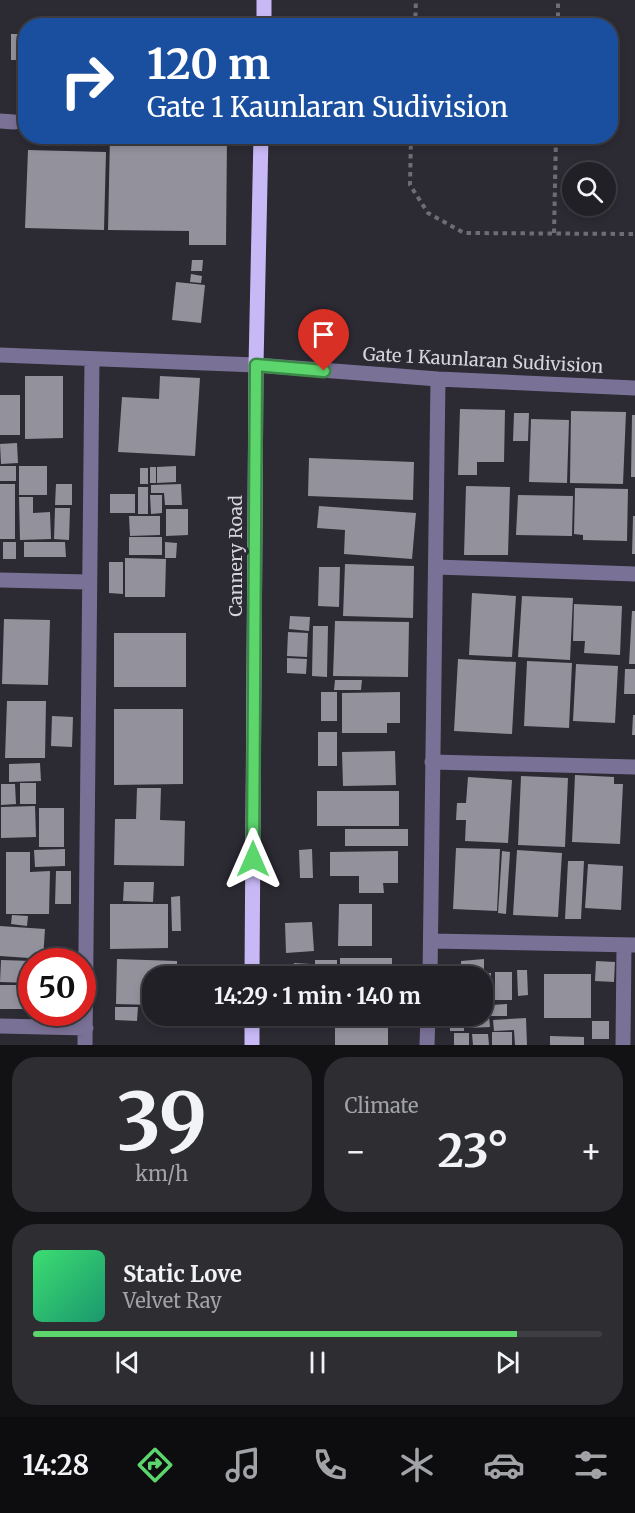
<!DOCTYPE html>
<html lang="en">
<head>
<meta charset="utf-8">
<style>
  :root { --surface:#212026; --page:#2d2d32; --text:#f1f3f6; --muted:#a2a3a7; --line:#3e3e43; --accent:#5cd56d }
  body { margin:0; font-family:Merriweather,serif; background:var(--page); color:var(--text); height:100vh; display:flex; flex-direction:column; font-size:22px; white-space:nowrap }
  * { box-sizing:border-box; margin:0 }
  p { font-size:20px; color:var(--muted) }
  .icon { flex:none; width:33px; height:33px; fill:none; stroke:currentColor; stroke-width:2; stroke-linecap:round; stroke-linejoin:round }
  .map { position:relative; height:1045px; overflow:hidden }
  .details { display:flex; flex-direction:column; gap:12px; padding:12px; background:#121215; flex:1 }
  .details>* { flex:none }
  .banner { position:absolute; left:18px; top:18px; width:600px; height:126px; border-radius:24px; box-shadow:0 3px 9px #0003,0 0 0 2px var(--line); background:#1a4fa0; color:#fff; overflow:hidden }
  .fabs { position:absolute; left:562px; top:162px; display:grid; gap:12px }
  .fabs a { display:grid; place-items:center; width:54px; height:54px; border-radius:50%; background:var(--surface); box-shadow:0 3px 9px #0003,0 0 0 2px var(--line); font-size:30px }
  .speed { position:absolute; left:18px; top:948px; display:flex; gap:12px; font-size:30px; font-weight:700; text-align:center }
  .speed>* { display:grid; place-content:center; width:78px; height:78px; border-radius:50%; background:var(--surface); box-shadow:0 3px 9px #0003,0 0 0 2px var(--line); line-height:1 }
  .speed .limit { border:9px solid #d22; background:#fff; color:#111 }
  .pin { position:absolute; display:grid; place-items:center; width:51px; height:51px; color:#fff; margin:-62px -26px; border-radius:50% 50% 50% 0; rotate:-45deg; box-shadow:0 0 6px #0007 }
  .pin .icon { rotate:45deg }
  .me { position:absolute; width:66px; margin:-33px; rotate:0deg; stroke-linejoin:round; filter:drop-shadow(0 0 4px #0008) }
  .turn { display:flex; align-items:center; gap:21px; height:126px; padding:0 30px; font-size:27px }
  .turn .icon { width:78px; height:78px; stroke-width:2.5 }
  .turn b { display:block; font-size:42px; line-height:51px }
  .big { font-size:45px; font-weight:700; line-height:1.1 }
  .details .tile { flex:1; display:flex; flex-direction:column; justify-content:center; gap:9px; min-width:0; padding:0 21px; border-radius:24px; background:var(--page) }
  .details .dial { align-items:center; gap:0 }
  .dial b { font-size:78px; line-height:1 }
  .song { display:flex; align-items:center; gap:18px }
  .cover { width:72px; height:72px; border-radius:9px; background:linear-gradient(135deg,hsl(140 70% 55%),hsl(160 70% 35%)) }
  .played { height:6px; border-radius:3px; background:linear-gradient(90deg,var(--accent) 85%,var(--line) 85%) }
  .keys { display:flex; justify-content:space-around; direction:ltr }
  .heat { display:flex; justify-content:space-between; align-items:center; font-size:33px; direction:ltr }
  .details .tiles { flex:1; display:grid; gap:12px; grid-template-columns:1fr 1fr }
  .tile:last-child { grid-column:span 2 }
  .trip { position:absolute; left:142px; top:966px; width:351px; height:60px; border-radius:24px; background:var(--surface); box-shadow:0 3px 9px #0003,0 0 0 2px var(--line); font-weight:700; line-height:60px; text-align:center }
  .menu { display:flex; height:96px; justify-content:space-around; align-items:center; background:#0d0d0f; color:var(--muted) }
  .menu .icon { width:42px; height:42px }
  .menu .on { color:var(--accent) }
  .menu b { font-size:27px; color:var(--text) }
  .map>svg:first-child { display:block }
</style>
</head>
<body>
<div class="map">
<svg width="635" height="1045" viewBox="0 0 635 1045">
  <rect width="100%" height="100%" fill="#2c2a33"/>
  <path fill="#93919c" d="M 11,34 L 26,34 L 26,60 L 11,60 Z
    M 110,136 L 227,136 L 226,245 L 189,245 L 189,231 L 108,230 Z
    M 28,150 L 106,152 L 104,230 L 25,228 Z
    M 192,260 L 203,260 L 202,271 L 191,271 Z
    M 191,274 L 202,276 L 201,283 L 190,282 Z
    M 176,282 L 205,285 L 201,323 L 172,320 Z
    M 25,376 L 63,376 L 63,438 L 25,439 Z
    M 160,376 L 200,378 L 195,456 L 118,452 L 122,397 L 159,399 Z
    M 0,395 L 20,395 L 20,435 L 0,435 Z
    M 460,409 L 505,410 L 504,462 L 477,462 L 477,475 L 458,475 Z
    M 571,411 L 626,412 L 623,484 L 570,483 Z
    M 514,413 L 529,413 L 528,441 L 513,441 Z
    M 632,415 L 635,415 L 635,477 L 631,477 Z
    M 531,419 L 569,420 L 567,483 L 529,482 Z
    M 17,443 L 18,463 L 1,464 L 0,444 Z
    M 309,458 L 414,462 L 413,500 L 308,496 Z
    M 0,466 L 16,466 L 16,481 L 0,481 Z
    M 19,466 L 47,466 L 47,495 L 19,495 Z
    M 176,466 L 176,482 L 157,483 L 157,467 Z
    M 150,467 L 156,467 L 156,483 L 150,483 Z
    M 140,468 L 148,468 L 148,484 L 140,484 Z
    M 0,484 L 15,484 L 15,539 L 0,539 Z
    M 56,484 L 72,484 L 72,505 L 55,505 Z
    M 181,484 L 182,505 L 165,505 L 164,493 L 151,493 L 151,485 Z
    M 466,486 L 510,487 L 508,555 L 464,555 Z
    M 138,487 L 148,487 L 148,514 L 138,514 Z
    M 575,488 L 628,489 L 627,541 L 583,540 L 583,535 L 574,534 Z
    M 110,494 L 135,494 L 135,513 L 110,513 Z
    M 150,495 L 162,495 L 162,513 L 151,514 Z
    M 518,495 L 573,496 L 572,536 L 516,535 Z
    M 19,497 L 33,497 L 33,513 L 50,512 L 51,539 L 20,540 Z
    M 319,506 L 416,513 L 412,559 L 344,554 L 345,530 L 317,528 Z
    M 55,508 L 70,508 L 69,540 L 54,539 Z
    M 166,509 L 188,509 L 188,535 L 166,536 Z
    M 129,516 L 160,516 L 160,535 L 130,536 Z
    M 633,516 L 635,516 L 635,554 L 632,554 Z
    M 129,537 L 162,537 L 162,555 L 129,555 Z
    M 3,542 L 16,542 L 16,559 L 3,559 Z
    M 24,542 L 65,542 L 66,557 L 24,557 Z
    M 165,542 L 177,543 L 176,558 L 165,558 Z
    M 125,558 L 166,559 L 165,597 L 125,597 Z
    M 109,562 L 123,562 L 123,594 L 109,593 Z
    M 345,564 L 414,566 L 413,618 L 343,616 Z
    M 319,567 L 340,567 L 339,607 L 318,606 Z
    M 472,593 L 516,596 L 512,657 L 469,655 Z
    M 522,596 L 573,598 L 570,660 L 518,657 Z
    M 574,604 L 622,606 L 620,655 L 584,653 L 585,641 L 573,641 Z
    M 632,611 L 635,611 L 635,664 L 629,664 Z
    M 290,616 L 310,617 L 309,631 L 289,629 Z
    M 4,619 L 50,620 L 48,685 L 2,684 Z
    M 335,621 L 409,622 L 408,677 L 333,676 Z
    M 313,626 L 328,626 L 327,677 L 312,676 Z
    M 288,632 L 308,633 L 307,657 L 287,656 Z
    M 114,633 L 186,633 L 186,687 L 114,687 Z
    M 287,658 L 307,659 L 306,674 L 287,673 Z
    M 458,659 L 516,662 L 512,734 L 454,731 Z
    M 527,661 L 572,663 L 569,728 L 524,726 Z
    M 576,664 L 618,666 L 615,723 L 573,721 Z
    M 625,669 L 635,669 L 635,694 L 624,694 Z
    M 335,680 L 362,680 L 361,690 L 334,690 Z
    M 321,692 L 337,692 L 337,721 L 321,721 Z
    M 400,692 L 400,723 L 387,723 L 387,733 L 342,733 L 342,693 Z
    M 7,701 L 46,701 L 45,758 L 5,758 Z
    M 114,709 L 183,709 L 183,784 L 114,785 Z
    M 633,715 L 635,715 L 635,735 L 632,735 Z
    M 52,716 L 73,717 L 72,747 L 51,746 Z
    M 318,732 L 337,732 L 337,766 L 318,766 Z
    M 395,751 L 396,785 L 343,786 L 342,752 Z
    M 40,763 L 41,781 L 9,782 L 9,764 Z
    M 575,775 L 614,777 L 614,784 L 623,784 L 620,844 L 572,842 Z
    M 521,776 L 568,778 L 565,847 L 518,845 Z
    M 468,777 L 512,780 L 508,843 L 465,841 L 466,820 L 456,820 L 457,803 L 466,803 Z
    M 20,783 L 36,783 L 36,804 L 20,804 Z
    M 1,784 L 15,784 L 16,804 L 1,805 Z
    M 137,788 L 161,788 L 160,820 L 185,821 L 184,866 L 114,865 L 115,819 L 136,819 Z
    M 317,791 L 399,791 L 399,826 L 317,826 Z
    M 35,806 L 36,837 L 1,838 L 1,807 Z
    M 39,808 L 64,808 L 64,847 L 39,847 Z
    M 345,829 L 408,829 L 408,846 L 345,846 Z
    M 456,848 L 500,849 L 497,911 L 453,909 Z
    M 65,849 L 65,866 L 35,867 L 34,850 Z
    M 312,849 L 313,878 L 300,878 L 299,850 Z
    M 517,850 L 562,853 L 558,917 L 513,915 Z
    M 398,851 L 398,883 L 383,883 L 384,893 L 359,893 L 359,876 L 330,876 L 330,852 Z
    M 502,851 L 510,852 L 506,914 L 498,913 Z
    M 6,852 L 30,852 L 30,872 L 50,871 L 49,914 L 6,914 Z
    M 568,861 L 584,861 L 581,919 L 565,919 Z
    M 588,864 L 623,866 L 621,910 L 585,908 Z
    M 56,871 L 71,871 L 71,904 L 55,904 Z
    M 124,882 L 154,882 L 153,902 L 123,901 Z
    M 180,896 L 181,931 L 172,931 L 171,897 Z
    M 110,904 L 168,904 L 168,948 L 110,949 Z
    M 339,904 L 372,904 L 372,946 L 338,946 Z
    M 12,915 L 28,916 L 27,926 L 11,924 Z
    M 312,922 L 314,951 L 286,953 L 285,923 Z
    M 0,926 L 45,929 L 43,959 L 0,956 Z
    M 340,958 L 392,958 L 392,976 L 340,976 Z
    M 117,959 L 177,961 L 177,976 L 153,976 L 153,1005 L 116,1004 Z
    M 484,959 L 484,970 L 461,971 L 461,961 Z
    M 1,960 L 32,961 L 32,983 L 0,982 Z
    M 315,960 L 337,960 L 337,976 L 315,976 Z
    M 596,961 L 615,962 L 614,982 L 595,981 Z
    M 294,963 L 311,964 L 310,976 L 293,976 Z
    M 517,970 L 527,970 L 528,995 L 518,996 Z
    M 495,972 L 512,972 L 512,1000 L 495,1000 Z
    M 448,973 L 491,973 L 491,1005 L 507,1004 L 507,1016 L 489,1016 L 490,1027 L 468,1028 L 467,1016 L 483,1016 L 483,976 L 448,976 Z
    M 544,974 L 591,974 L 591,1018 L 544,1018 Z
    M 0,985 L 32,985 L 32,1009 L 0,1009 Z
    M 115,1007 L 138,1007 L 137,1021 L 115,1020 Z
    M 388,1016 L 388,1045 L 335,1045 L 335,1017 Z
    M 526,1018 L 527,1045 L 515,1045 L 514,1030 L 494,1031 L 493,1020 Z
    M 592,1021 L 609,1021 L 609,1039 L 592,1039 Z
    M 450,1022 L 464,1022 L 464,1031 L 450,1031 Z
    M 492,1032 L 512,1032 L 512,1045 L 492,1045 Z
    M 454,1033 L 469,1033 L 469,1045 L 454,1045 Z
    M 472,1034 L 488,1034 L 489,1045 L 473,1045 Z
    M 550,1036 L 584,1037 L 584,1045 L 550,1045 Z"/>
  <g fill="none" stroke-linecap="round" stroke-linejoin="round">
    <path stroke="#6e6c75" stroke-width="4" stroke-dasharray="4.5 4.5" stroke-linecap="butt" d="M 415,26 L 416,0
      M 558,26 L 558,0
      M 411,136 L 410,185 L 428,213 L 464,233 L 635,234
      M 554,233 L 556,136"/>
    <path stroke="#7a7196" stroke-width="15" d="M 0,121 L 14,122
      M 0,355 L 256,365 L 438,379 L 635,388
      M 436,567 L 635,574
      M 0,580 L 88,582
      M 432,762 L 635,767
      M 432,941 L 635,945
      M 430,976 L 438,379
      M 0,1026 L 86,1028
      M 85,1045 L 92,359
      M 427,1045 L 428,1016
      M 623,1045 L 624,945"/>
    <path stroke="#c8b9f6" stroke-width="15" d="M 264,26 L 264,0
      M 252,976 L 256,365 L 261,136
      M 252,1045 L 252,1016"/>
  </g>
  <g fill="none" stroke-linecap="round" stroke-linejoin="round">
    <defs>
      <path id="route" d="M 253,859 L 256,365 L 324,371"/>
    </defs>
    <use href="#route" stroke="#3c8a47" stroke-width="15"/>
    <use href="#route" stroke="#5cd56d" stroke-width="10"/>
  </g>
  <g text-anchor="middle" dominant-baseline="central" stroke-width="6" stroke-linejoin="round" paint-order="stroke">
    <g font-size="18" fill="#d6d4db" stroke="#2c2a33">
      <text transform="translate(483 360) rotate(3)">Gate 1 Kaunlaran Sudivision</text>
      <text transform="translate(235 556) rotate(-90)">Cannery Road</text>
    </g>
  </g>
</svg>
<div class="fabs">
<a><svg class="icon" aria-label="search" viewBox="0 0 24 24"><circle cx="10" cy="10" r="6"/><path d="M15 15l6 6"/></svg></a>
</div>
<div class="speed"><div class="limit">50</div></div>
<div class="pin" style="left:324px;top:371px;background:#d93025"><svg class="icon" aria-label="arrive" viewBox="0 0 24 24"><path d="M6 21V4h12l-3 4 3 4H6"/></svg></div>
<svg class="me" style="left:253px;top:859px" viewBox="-20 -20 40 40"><path d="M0-17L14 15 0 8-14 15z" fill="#5cd56d" stroke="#fff" stroke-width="4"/></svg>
<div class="trip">14:29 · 1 min · 140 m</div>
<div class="banner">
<div class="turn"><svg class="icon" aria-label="right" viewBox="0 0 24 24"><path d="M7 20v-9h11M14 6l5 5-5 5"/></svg><div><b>120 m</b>Gate 1 Kaunlaran Sudivision</div></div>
</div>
</div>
<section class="details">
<div class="tiles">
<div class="tile dial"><b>39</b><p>km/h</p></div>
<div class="tile"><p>Climate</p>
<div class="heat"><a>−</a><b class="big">23°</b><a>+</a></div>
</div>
<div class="tile">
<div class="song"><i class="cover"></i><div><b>Static Love</b><p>Velvet Ray</p></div></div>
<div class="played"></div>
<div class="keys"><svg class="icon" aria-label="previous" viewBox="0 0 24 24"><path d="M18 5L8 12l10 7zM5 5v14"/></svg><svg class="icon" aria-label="pause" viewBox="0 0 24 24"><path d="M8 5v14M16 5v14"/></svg><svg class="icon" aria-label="next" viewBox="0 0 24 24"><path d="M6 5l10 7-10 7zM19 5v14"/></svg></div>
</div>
</div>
</section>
<nav class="menu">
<b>14:28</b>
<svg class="icon on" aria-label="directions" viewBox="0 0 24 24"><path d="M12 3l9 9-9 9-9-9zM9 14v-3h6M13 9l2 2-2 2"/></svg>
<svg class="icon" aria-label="music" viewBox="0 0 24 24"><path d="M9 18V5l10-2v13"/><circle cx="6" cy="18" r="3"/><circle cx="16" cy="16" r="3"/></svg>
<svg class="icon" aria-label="phone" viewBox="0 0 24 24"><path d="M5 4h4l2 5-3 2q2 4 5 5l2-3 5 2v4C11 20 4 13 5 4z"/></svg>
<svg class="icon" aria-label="climate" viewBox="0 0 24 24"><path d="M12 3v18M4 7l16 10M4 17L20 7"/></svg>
<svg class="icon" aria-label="car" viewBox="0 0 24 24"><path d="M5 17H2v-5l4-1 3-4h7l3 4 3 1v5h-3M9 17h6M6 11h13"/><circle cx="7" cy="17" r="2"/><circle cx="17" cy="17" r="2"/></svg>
<svg class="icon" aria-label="filters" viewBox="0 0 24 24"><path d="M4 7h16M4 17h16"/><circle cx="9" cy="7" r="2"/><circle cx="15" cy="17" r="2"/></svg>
</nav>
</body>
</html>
